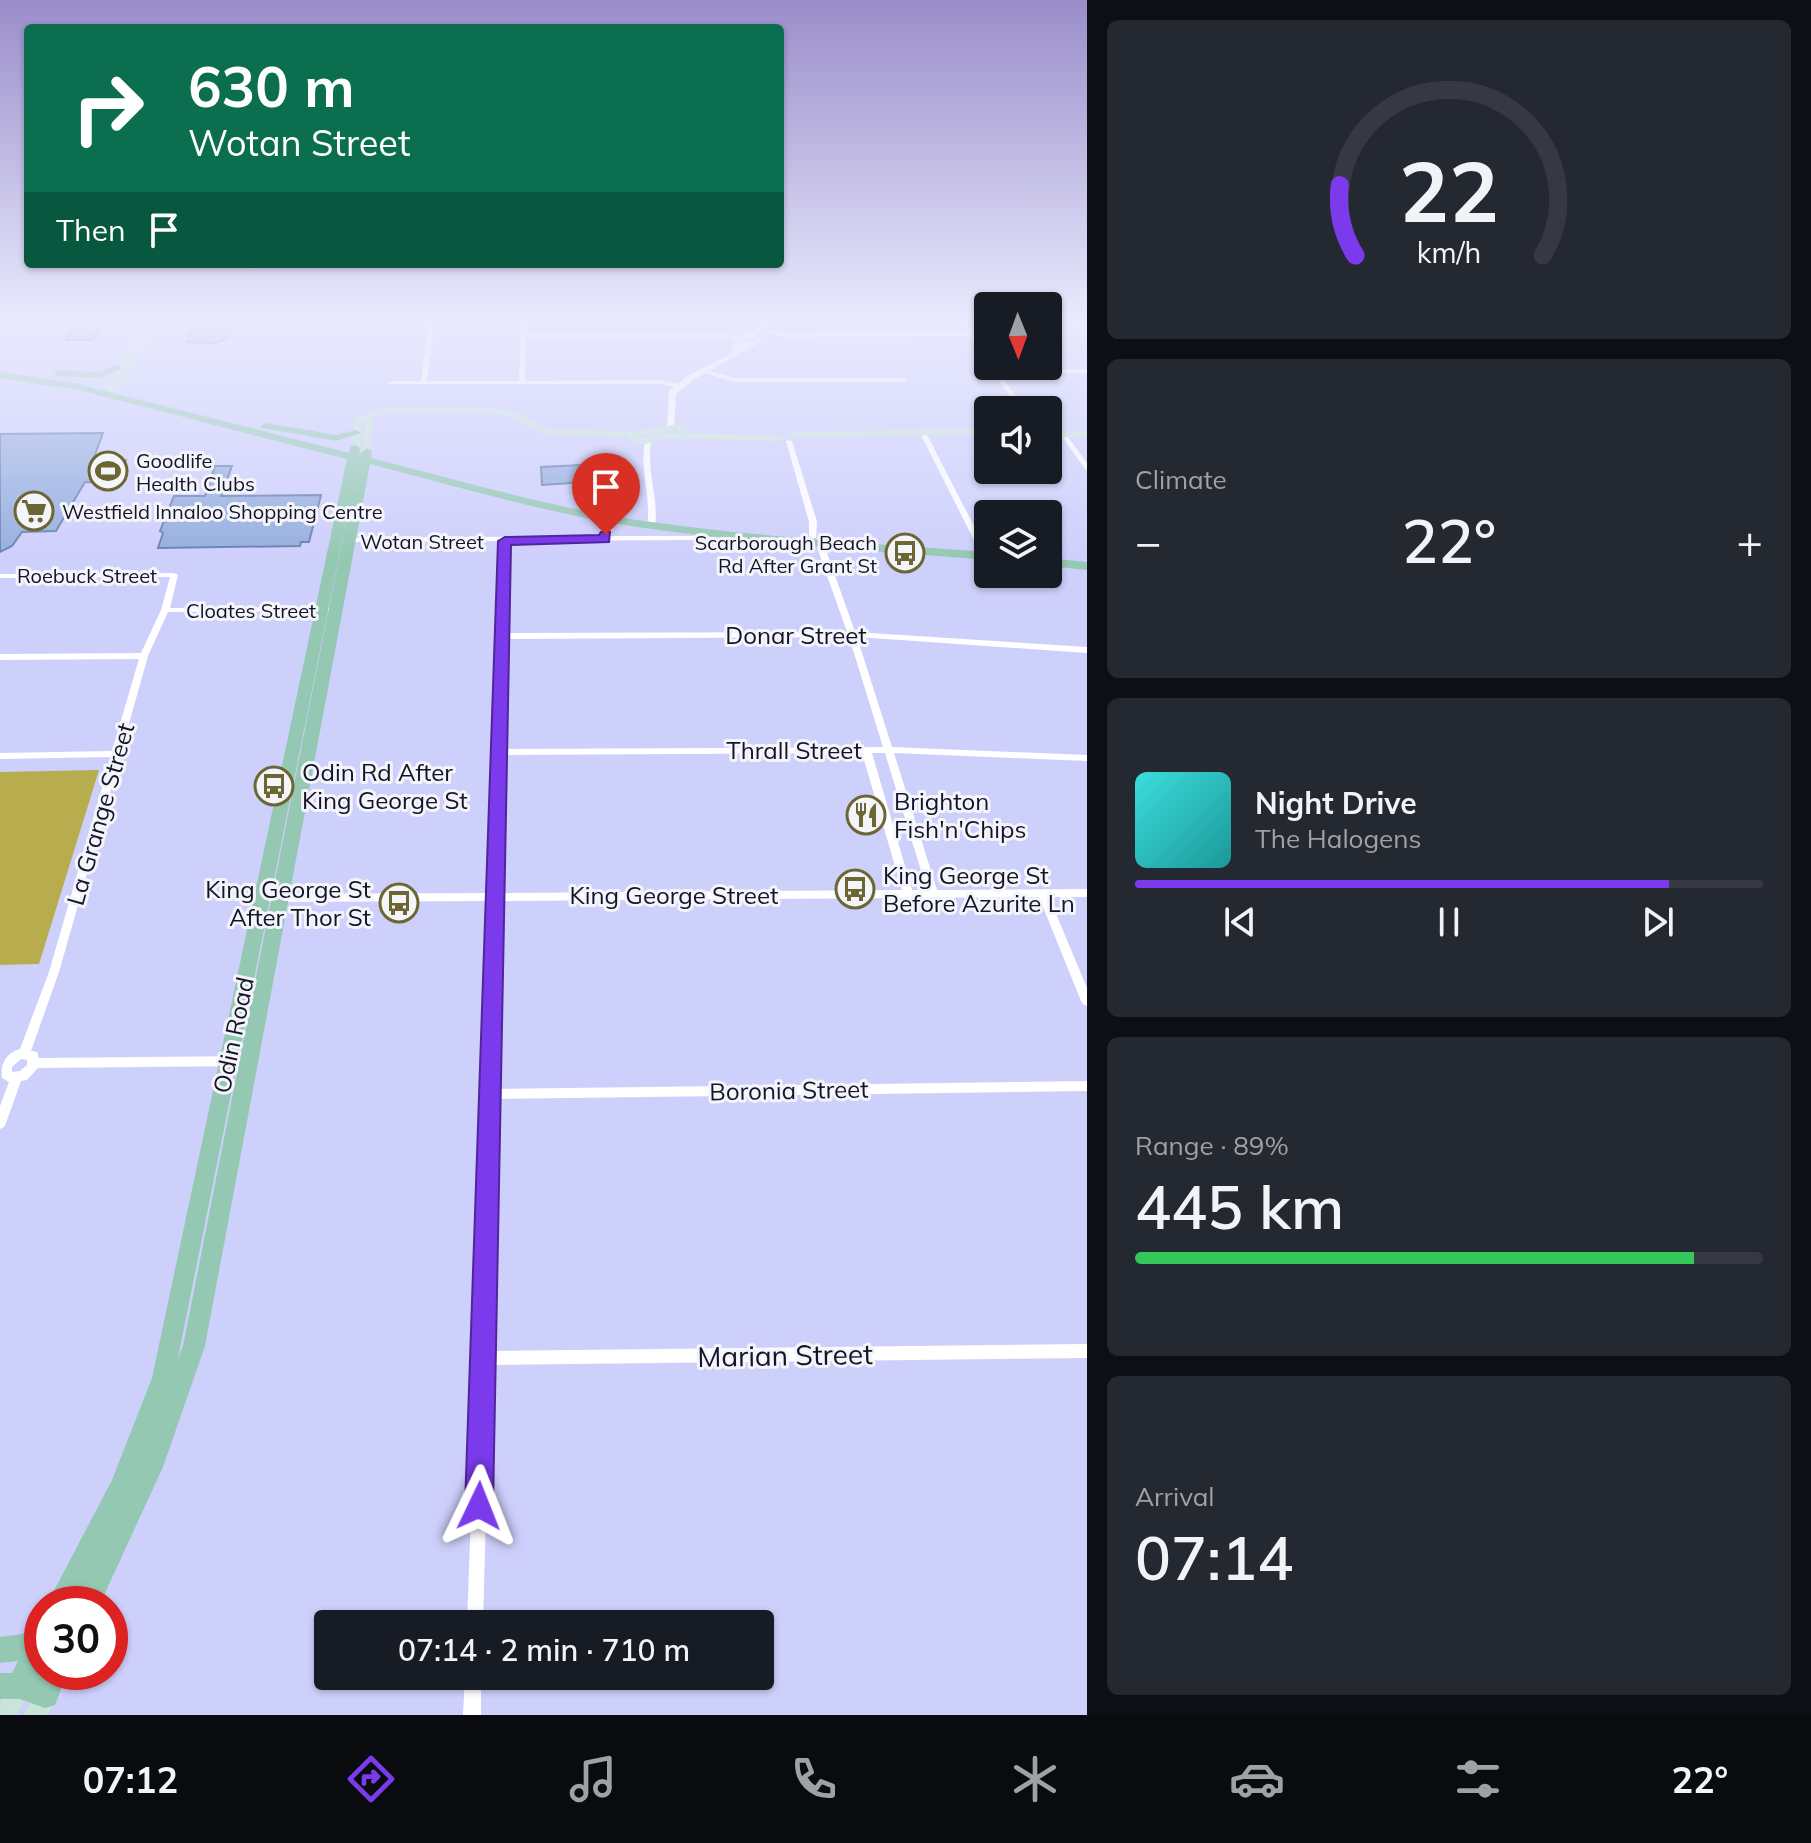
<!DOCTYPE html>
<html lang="en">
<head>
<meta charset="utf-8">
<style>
  :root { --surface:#171b24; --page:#242831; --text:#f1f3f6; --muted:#9ea1a6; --line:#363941; --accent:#7c3aed }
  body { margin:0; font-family:Mulish,sans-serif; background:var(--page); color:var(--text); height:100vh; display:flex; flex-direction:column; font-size:30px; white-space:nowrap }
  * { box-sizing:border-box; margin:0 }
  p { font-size:26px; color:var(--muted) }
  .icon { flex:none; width:44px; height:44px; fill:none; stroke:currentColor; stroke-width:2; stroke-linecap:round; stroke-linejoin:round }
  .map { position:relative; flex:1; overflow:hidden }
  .details { display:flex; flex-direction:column; gap:20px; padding:20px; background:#0d0f14; width:724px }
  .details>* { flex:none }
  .top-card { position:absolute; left:24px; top:24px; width:760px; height:244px; border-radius:8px; box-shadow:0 2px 6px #0004; background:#0b6e4f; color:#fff; overflow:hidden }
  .needle { width:52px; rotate:179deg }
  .tools { position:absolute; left:974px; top:292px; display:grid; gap:16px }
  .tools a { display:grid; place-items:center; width:88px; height:88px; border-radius:8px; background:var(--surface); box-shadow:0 2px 6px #0004; font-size:40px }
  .speed { position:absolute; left:24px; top:1586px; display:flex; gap:16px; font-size:40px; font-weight:700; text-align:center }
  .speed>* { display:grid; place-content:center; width:104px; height:104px; border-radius:50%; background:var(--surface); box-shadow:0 2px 6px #0004; line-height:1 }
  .speed .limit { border:12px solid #d22; background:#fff; color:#111 }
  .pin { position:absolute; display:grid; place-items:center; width:68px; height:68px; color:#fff; margin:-82px -34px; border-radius:50% 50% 50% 0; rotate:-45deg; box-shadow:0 0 8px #0007 }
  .pin .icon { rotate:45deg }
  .me { position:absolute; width:88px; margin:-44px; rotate:2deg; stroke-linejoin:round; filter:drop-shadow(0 0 6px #0008) }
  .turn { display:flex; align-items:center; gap:28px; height:168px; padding:0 32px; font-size:36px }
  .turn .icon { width:104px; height:104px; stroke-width:2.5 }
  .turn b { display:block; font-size:56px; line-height:68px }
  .then { display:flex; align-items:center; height:76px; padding:0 32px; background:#0003; gap:16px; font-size:30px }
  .big { font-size:60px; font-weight:600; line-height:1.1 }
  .details .widget { flex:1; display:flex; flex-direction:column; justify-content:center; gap:12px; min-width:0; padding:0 28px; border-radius:12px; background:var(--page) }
  .details .dial { align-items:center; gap:0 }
  .dial svg { height:208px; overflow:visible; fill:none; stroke:var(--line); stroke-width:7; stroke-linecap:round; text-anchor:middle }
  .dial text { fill:var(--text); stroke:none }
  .song { display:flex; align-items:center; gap:24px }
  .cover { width:96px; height:96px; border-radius:12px; background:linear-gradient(135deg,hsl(180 70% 55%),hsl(180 70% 35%)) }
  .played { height:8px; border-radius:4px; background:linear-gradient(90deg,var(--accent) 85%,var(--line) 85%) }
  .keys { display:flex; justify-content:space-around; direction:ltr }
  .heat { display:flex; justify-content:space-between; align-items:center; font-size:44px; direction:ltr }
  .charge { height:12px; border-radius:6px; background:linear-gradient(90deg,#34c759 89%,var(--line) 0) }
  .trip { position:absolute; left:314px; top:1610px; width:460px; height:80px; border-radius:8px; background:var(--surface); box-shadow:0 2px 6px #0004; font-weight:600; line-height:80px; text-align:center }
  .tab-bar { display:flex; height:128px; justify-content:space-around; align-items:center; background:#090b0e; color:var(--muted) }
  .tab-bar .icon { width:56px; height:56px }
  .tab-bar .selected { color:var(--accent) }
  .tab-bar b { font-size:36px; color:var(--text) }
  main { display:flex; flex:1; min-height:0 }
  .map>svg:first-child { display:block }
</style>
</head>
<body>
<main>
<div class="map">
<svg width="1087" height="1715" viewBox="0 0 1087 1715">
  <rect width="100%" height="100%" fill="#ced0fc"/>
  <path fill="#b7ad4e" d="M 99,770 L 39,964 L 0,965 L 0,772 Z"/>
  <path fill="#95aedf" stroke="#6880ae" stroke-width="2" d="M 78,321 L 104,321 L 92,340 L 66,340 Z
    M 196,321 L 234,321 L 227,339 L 216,343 L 186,342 Z
    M 103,433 L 93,460 L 126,460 L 114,483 L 85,482 L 56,531 L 22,532 L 12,546 L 0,552 L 0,434 Z
    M 581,465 L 608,466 L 586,482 L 542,485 L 541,467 Z
    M 215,466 L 232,466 L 221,496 L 321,495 L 309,542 L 301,542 L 300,546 L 158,548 L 163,533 L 160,531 L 174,496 L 205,496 Z"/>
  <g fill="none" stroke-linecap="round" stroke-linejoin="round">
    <path fill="#fff" fill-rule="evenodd" d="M 429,321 L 435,321 L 427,381 L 519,381 L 521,321 L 527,321 L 526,333 L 740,334 L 743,336 L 740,338 L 526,337 L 525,381 L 661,380 L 683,385 L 684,386 L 681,388 L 661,384 L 389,384 L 388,383 L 391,381 L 421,381 Z
      M 959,321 L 965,321 L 967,324 L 988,321 L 988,322 L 969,327 L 988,355 L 988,361 L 986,360 L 969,336 L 785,337 L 761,331 L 764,329 L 785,333 L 967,332 Z
      M 1072,321 L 1078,321 L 1087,331 L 1087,336 Z
      M 989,366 L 995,366 L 999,371 L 1087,369 L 1087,373 L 1001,375 L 1025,410 L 1019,410 Z
      M 703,369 L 734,378 L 904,378 L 907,380 L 904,382 L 734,382 L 701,372 L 701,370 Z
      M 922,429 L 925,431 L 988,553 L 988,558 L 982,556 L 919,431 Z
      M 1061,429 L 1063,430 L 1087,463 L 1087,470 L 1085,469 L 1058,431 Z
      M 648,440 L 651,442 C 646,470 659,498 655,526 L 651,528 L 647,526 C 652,498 639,470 645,442 Z
      M 787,440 L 792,441 L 817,522 L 816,538 L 813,538 L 809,536 L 809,522 L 786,441 Z
      M 604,516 L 610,516 L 615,525 L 609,536 L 691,536 L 739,539 L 743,541 L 739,543 L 691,540 L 509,541 L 507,633 L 847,632 L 818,550 L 817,537 L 821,535 L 825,537 L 826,550 L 855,632 L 1087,647 L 1087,653 L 857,637 L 892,747 L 1087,755 L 1087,761 L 894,753 L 937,890 L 1087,889 L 1087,897 L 1049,897 L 1087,988 L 1087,1006 L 1083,1004 L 1081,1001 L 1039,897 L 499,901 L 498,1089 L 1087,1081 L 1087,1091 L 498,1099 L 491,1351 L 1087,1344 L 1087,1358 L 490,1365 L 483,1624 L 467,1624 L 486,1094 L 489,901 L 261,902 L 257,901 L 256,898 L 257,895 L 261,894 L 489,893 L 496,752 L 501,541 L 342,542 L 338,540 L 339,538 L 602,536 L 607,525 L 603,518 ZM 849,637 L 883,747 L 506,749 L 507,639 ZM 862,753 L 902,890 L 499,893 L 505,755 ZM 872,753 L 885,753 L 927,890 L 912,890 Z
      M 174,573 L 178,575 L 170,608 L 328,607 L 332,609 L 328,611 L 168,612 L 148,656 L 121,752 L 123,754 L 120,757 L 59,972 L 31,1051 L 37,1052 L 39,1058 L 251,1056 L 255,1057 L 257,1061 L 255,1065 L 251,1066 L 38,1068 L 27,1080 L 21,1081 L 6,1123 L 4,1127 L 0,1129 L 0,1106 L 9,1082 L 2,1078 C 0,1064 6,1053 20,1049 L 49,972 L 111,757 L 0,759 L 0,753 L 112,751 L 139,659 L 0,660 L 0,654 L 141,653 L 161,610 L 170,577 L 0,578 L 0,574 ZM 21,1059 L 27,1060 L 27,1065 L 20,1071 L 12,1072 L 12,1067 Z
      M 465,1676 L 481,1676 L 481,1715 L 463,1715 Z"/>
    <path fill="#fff" fill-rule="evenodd" d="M 761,321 L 767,321 L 760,331 L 754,334 L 761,340 L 761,342 L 693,380 L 676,394 L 674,428 L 667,430 L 669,391 L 687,376 L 729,355 L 732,349 L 734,338 L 756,329 ZM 751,338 L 754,341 L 748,343 L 739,340 Z"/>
    <path fill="#cae4d9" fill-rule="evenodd" d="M 142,321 L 150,321 L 113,386 L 152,321 L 160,321 C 150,339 126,396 105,396 L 105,384 Z
      M 383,407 L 496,408 L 518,413 L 547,429 L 634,431 L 680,424 L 688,428 L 688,433 L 779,435 L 784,438 L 779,441 L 661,439 L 642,445 L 628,441 L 628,437 L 545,435 L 512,417 L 496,414 L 384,413 L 370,418 L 373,420 L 370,453 L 362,451 L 365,420 L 362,420 L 360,448 L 352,450 L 355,417 ZM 678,430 L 679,433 L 660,433 L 642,439 L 636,438 L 637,436 Z
      M 988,428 L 988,434 L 793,438 L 788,435 L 793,432 Z
      M 1048,431 L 1087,431 L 1087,437 L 1048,437 Z
      M 20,1674 L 28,1678 L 32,1686 L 17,1715 L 0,1715 C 0,1699 4,1681 20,1674 Z
      M 45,1683 L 53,1687 L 57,1695 L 48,1715 L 24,1715 L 37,1687 Z"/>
    <path fill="#94c8b2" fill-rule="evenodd" d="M 118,364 L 121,365 L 121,369 L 99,378 L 58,376 L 53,373 L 58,370 L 98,372 Z
      M 0,372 L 78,384 L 349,453 L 351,446 L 355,445 L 360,448 L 359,455 L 367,448 L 372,451 L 371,458 C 459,480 547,507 637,520 C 753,537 871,543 988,552 L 988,560 C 871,550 753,544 637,527 C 547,513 458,487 370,464 L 205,1346 L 163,1467 L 100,1604 L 74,1604 L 75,1602 L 74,1604 L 47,1604 L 112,1480 L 152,1378 L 347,459 L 78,390 L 0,378 ZM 358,461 L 183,1346 L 178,1358 Z
      M 266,423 L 336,435 L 356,430 L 361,433 L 336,441 L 262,428 L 261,426 Z
      M 1048,558 L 1087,562 L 1087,570 L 1048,566 Z
      M 42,1625 L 42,1668 L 37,1679 L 42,1671 L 68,1672 L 55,1705 L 45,1708 L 20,1699 L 0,1699 L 0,1673 L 12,1673 L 18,1661 L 0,1663 L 0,1637 L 22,1634 Z"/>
  </g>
  <linearGradient id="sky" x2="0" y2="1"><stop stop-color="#9a8dca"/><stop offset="0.57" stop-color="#e9eafe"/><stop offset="1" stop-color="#e9eafe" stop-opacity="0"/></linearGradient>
  <rect width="1087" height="561" fill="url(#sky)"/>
  <path fill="#7c3aed" stroke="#51269a" stroke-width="2" d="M 601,532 L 610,532 L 609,542 L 511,545 L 493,1506 L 488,1516 L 479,1520 L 469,1516 L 465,1506 L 498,541 L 505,537 L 599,535 Z"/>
  <defs>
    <symbol id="stadium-ring" viewBox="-11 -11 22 22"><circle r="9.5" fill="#f4f5fb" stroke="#6b6632" stroke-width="1.5"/><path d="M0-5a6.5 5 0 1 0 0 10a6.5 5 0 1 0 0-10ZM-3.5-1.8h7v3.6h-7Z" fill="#6b6632"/></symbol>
    <symbol id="supermarket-ring" viewBox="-11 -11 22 22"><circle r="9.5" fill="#f4f5fb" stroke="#6b6632" stroke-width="1.5"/><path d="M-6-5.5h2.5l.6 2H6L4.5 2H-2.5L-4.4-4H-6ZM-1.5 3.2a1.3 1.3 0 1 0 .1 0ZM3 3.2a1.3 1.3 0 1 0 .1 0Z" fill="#6b6632"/></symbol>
    <symbol id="bus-ring" viewBox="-11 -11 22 22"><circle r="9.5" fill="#f4f5fb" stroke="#6b6632" stroke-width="1.5"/><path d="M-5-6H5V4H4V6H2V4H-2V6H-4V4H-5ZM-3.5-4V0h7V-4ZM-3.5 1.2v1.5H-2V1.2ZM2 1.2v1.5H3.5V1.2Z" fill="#6b6632"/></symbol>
    <symbol id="restaurant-ring" viewBox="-11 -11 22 22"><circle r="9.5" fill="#f4f5fb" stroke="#6b6632" stroke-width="1.5"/><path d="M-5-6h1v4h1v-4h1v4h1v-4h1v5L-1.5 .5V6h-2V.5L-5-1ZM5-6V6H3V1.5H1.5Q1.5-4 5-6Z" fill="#6b6632"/></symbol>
  </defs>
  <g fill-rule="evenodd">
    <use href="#stadium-ring" x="86" y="449" width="44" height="44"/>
    <use href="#supermarket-ring" x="12" y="489" width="44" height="44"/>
    <use href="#bus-ring" x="883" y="531" width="44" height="44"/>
    <use href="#bus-ring" x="252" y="764" width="44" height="44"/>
    <use href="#restaurant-ring" x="844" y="793" width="44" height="44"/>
    <use href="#bus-ring" x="833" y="867" width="44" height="44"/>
    <use href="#bus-ring" x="377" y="881" width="44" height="44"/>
  </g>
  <g text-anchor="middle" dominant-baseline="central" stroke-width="6" stroke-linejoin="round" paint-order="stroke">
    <g font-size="20" fill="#141427" stroke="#f4f5fb" text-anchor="start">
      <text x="136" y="460">Goodlife<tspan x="136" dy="23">Health Clubs</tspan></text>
      <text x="62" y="511">Westfield Innaloo Shopping Centre</text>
      <text x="877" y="542" text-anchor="end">Scarborough Beach<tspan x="877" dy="23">Rd After Grant St</tspan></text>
    </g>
    <g font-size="20" fill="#141427" stroke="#f4f5fb">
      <text x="422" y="541">Wotan Street</text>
      <text x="87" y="575">Roebuck Street</text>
      <text x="251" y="610">Cloates Street</text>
    </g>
    <g font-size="24" fill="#141427" stroke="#f4f5fb">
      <text x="796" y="635">Donar Street</text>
      <text x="794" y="750">Thrall Street</text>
      <text transform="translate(100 814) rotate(-74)">La Grange Street</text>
      <text x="674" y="895">King George Street</text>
      <text transform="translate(233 1035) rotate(-78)">Odin Road</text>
      <text transform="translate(789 1090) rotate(-1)">Boronia Street</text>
    </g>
    <g font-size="24" fill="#141427" stroke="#f4f5fb" text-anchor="start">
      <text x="302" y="772">Odin Rd After<tspan x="302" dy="28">King George St</tspan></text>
      <text x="894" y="801">Brighton<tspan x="894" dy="28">Fish'n'Chips</tspan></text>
      <text x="883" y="875">King George St<tspan x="883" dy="28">Before Azurite Ln</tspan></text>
      <text x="371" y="889" text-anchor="end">King George St<tspan x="371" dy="28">After Thor St</tspan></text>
    </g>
    <g font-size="28" fill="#141427" stroke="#f4f5fb">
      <text transform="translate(785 1355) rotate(-1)">Marian Street</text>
    </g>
  </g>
</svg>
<div class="tools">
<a><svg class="needle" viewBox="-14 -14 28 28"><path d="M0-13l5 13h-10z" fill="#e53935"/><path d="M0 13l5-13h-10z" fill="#9ea1a6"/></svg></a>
<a><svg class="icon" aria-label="sound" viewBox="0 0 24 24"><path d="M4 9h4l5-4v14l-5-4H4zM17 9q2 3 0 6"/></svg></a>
<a><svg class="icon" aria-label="layers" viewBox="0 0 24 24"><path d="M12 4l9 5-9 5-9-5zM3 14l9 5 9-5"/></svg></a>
</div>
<div class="speed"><div class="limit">30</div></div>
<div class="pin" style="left:606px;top:535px;background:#d93025"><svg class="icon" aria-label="arrive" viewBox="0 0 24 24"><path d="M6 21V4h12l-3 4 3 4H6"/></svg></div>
<svg class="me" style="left:479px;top:1506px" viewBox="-20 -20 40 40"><path d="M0-17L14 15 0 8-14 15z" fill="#7c3aed" stroke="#fff" stroke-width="4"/></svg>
<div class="trip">07:14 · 2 min · 710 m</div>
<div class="top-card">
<div class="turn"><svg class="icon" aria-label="right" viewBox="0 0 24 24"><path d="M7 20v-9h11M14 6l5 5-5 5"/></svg><div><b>630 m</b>Wotan Street</div></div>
<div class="then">Then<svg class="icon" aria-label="arrive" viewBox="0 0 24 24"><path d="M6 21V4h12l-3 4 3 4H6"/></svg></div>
</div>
</div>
<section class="details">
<div class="widget dial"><svg viewBox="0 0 100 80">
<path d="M14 69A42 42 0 1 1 86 69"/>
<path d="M14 69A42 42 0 0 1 8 42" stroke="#7c3aed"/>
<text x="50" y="56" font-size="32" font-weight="700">22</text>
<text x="50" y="72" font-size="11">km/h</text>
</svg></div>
<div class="widget"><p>Climate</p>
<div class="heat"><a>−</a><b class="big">22°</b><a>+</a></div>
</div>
<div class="widget">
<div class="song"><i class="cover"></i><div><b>Night Drive</b><p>The Halogens</p></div></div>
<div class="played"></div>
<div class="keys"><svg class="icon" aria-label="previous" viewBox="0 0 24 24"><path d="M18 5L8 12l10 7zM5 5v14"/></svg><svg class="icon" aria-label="pause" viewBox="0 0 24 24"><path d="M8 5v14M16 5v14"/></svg><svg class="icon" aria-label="next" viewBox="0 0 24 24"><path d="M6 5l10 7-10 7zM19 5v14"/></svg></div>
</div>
<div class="widget"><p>Range · 89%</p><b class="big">445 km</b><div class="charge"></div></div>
<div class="widget"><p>Arrival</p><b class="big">07:14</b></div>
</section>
</main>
<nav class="tab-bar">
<b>07:12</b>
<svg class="icon selected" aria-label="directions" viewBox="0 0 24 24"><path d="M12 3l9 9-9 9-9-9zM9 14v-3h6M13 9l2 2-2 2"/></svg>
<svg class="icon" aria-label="music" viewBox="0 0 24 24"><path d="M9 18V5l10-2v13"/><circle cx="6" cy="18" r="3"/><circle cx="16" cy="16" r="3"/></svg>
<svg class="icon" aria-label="phone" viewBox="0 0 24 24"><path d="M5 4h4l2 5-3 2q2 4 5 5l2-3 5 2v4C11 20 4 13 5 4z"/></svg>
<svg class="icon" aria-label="climate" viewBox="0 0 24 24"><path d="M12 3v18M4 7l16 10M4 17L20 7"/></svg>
<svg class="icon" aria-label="car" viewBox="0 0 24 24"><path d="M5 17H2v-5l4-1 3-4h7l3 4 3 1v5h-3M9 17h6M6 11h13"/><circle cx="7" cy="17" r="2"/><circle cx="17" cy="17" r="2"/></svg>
<svg class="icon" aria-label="filters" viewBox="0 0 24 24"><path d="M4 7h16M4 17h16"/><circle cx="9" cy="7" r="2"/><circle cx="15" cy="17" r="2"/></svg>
<b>22°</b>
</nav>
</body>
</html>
